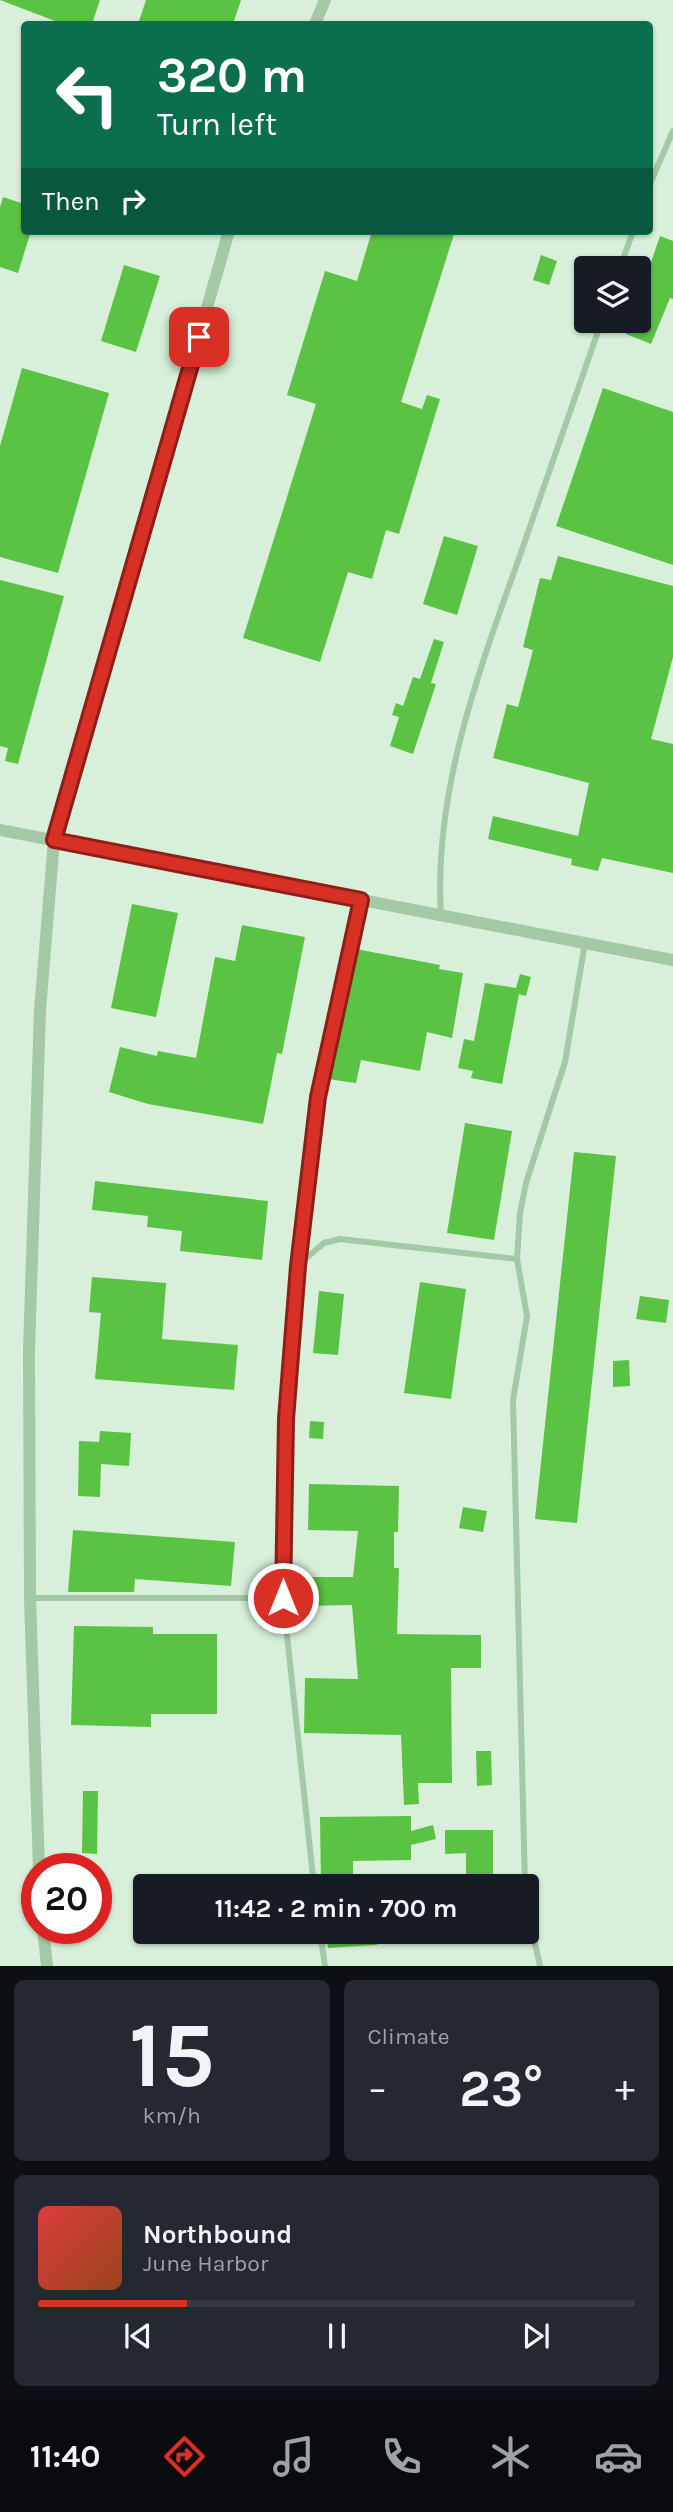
<!DOCTYPE html>
<html lang="en">
<head>
<meta charset="utf-8">
<style>
  :root { --surface:#171b24; --page:#242831; --text:#f1f3f6; --muted:#9ea1a6; --line:#363941; --accent:#d93025 }
  body { margin:0; font-family:Karla,sans-serif; background:var(--page); color:var(--text); height:100vh; display:flex; flex-direction:column; font-size:26px; white-space:nowrap }
  * { box-sizing:border-box; margin:0 }
  p { font-size:23px; color:var(--muted) }
  .icon { flex:none; width:38px; height:38px; fill:none; stroke:currentColor; stroke-width:2; stroke-linecap:round; stroke-linejoin:round }
  .map { position:relative; height:1966px; overflow:hidden }
  .sheet { display:flex; flex-direction:column; gap:14px; padding:14px; background:#0d0f14; flex:1 }
  .sheet>* { flex:none }
  .banner { position:absolute; left:21px; top:21px; width:632px; height:214px; border-radius:7px; box-shadow:0 2px 5px #0004; background:#0b6e4f; color:#fff; overflow:hidden }
  .fabs { position:absolute; left:574px; top:256px; display:grid; gap:14px }
  .fabs a { display:grid; place-items:center; width:77px; height:77px; border-radius:7px; background:var(--surface); box-shadow:0 2px 5px #0004; font-size:35px }
  .speed { position:absolute; left:21px; top:1853px; display:flex; gap:14px; font-size:35px; font-weight:700; text-align:center }
  .speed>* { display:grid; place-content:center; width:91px; height:91px; border-radius:50%; background:var(--surface); box-shadow:0 2px 5px #0004; line-height:1 }
  .speed .limit { border:10px solid #d22; background:#fff; color:#111 }
  .pin { position:absolute; display:grid; place-items:center; width:60px; height:60px; color:#fff; margin:-30px; border-radius:14px; box-shadow:0 4px 10px #0006 }
  .me { position:absolute; width:77px; margin:-38px; rotate:0deg; stroke-linejoin:round; filter:drop-shadow(0 0 5px #0008) }
  .turn { display:flex; align-items:center; gap:24px; height:147px; padding:0 21px; font-size:32px }
  .turn .icon { width:91px; height:91px; stroke-width:2.5 }
  .turn b { display:block; font-size:49px; line-height:60px }
  .then { display:flex; align-items:center; height:66px; padding:0 21px; background:#0003; gap:14px; font-size:26px }
  .big { font-size:52px; font-weight:700; line-height:1.1 }
  .sheet .card { flex:1; display:flex; flex-direction:column; justify-content:center; gap:10px; min-width:0; padding:0 24px; border-radius:10px; background:var(--page) }
  .sheet .dial { align-items:center; gap:0 }
  .dial b { font-size:91px; line-height:1 }
  .song { display:flex; align-items:center; gap:21px }
  .cover { width:84px; height:84px; border-radius:10px; background:linear-gradient(135deg,hsl(0 70% 55%),hsl(20 70% 35%)) }
  .played { height:7px; border-radius:4px; background:linear-gradient(90deg,var(--accent) 25%,var(--line) 25%) }
  .keys { display:flex; justify-content:space-around; direction:ltr }
  .heat { display:flex; justify-content:space-between; align-items:center; font-size:38px; direction:ltr }
  .sheet .tiles { flex:1; display:grid; gap:14px; grid-template-columns:1fr 1fr }
  .card:last-child { grid-column:span 2 }
  .trip { position:absolute; left:133px; top:1874px; width:406px; height:70px; border-radius:7px; background:var(--surface); box-shadow:0 2px 5px #0004; font-weight:700; line-height:70px; text-align:center }
  .tabs { display:flex; height:112px; justify-content:space-around; align-items:center; background:#090b0e; color:var(--muted) }
  .tabs .icon { width:49px; height:49px }
  .tabs .active { color:var(--accent) }
  .tabs b { font-size:32px; color:var(--text) }
  .map>svg:first-child { display:block }
</style>
</head>
<body>
<div class="map">
<svg width="673" height="1966" viewBox="0 0 673 1966">
  <rect width="100%" height="100%" fill="#d8f0da"/>
  <path fill="#5bc343" d="M 0,0 L 100,0 L 92,24 L 63,24 Z
    M 146,0 L 241,0 L 233,24 L 138,24 Z
    M 3,197 L 24,204 L 24,231 L 31,231 L 18,273 L 0,267 L 0,207 Z
    M 372,231 L 455,231 L 401,402 L 422,409 L 427,395 L 440,399 L 399,534 L 386,530 L 372,579 L 348,572 L 320,662 L 243,638 L 316,404 L 287,395 L 325,271 L 357,281 Z
    M 660,236 L 673,241 L 673,299 L 670,298 L 651,344 L 626,334 L 631,320 L 639,320 L 639,303 L 644,289 L 642,288 Z
    M 541,255 L 557,261 L 549,285 L 533,280 Z
    M 124,265 L 160,276 L 136,352 L 101,341 Z
    M 22,368 L 109,393 L 58,573 L 0,557 L 0,446 Z
    M 603,388 L 673,412 L 673,565 L 556,526 Z
    M 444,536 L 478,546 L 457,615 L 423,604 Z
    M 558,556 L 673,586 L 673,657 L 651,739 L 673,744 L 673,873 L 602,858 L 598,871 L 571,865 L 572,859 L 488,839 L 493,816 L 578,836 L 589,783 L 493,758 L 507,704 L 518,707 L 533,650 L 523,647 L 540,578 L 551,580 Z
    M 0,580 L 64,596 L 18,764 L 5,761 L 8,748 L 0,746 Z
    M 434,639 L 444,642 L 431,683 L 436,684 L 413,754 L 390,746 L 399,717 L 392,715 L 396,703 L 403,706 L 413,677 L 420,679 Z
    M 132,904 L 178,913 L 156,1017 L 111,1008 Z
    M 242,925 L 305,937 L 282,1054 L 277,1053 L 263,1124 L 148,1104 L 109,1092 L 120,1047 L 157,1056 L 158,1051 L 196,1058 L 215,957 L 235,961 Z
    M 356,949 L 440,965 L 439,969 L 463,973 L 452,1038 L 427,1032 L 420,1071 L 361,1060 L 356,1083 L 328,1079 L 332,1060 L 335,1061 Z
    M 520,974 L 531,977 L 526,996 L 519,994 L 502,1084 L 471,1078 L 473,1071 L 458,1068 L 464,1039 L 474,1041 L 485,983 L 516,988 Z
    M 465,1123 L 512,1131 L 494,1240 L 447,1233 Z
    M 574,1152 L 616,1156 L 577,1523 L 535,1519 Z
    M 95,1181 L 268,1201 L 262,1260 L 180,1251 L 182,1231 L 147,1227 L 148,1216 L 92,1210 Z
    M 92,1277 L 166,1283 L 162,1339 L 238,1345 L 234,1390 L 95,1379 L 101,1313 L 89,1312 Z
    M 420,1282 L 466,1289 L 451,1399 L 404,1393 Z
    M 319,1291 L 344,1294 L 338,1355 L 313,1353 Z
    M 640,1296 L 669,1300 L 666,1323 L 636,1319 Z
    M 629,1360 L 630,1386 L 613,1387 L 613,1361 Z
    M 310,1421 L 324,1422 L 323,1439 L 309,1438 Z
    M 100,1431 L 131,1433 L 129,1466 L 101,1464 L 100,1497 L 78,1496 L 79,1441 L 99,1442 Z
    M 309,1484 L 399,1486 L 398,1532 L 394,1532 L 394,1568 L 399,1568 L 397,1634 L 481,1635 L 481,1668 L 451,1668 L 452,1783 L 418,1783 L 419,1804 L 404,1805 L 401,1735 L 304,1733 L 305,1678 L 358,1679 L 352,1605 L 305,1606 L 305,1577 L 353,1577 L 358,1531 L 308,1530 Z
    M 463,1507 L 487,1511 L 483,1532 L 459,1528 Z
    M 73,1530 L 235,1542 L 231,1586 L 135,1579 L 134,1592 L 68,1592 Z
    M 74,1626 L 153,1627 L 153,1634 L 217,1634 L 217,1714 L 151,1714 L 151,1727 L 71,1725 Z
    M 476,1751 L 491,1751 L 492,1785 L 477,1786 Z
    M 83,1791 L 98,1791 L 97,1854 L 82,1853 Z
    M 411,1816 L 411,1831 L 433,1825 L 436,1839 L 411,1845 L 411,1860 L 353,1861 L 353,1886 L 321,1886 L 320,1817 Z
    M 445,1830 L 493,1830 L 493,1886 L 466,1886 L 466,1853 L 445,1854 Z
    M 326,1932 L 407,1932 L 408,1936 L 375,1945 L 328,1948 Z"/>
  <g fill="none" stroke-linecap="round" stroke-linejoin="round">
    <path stroke="#a5c8a6" stroke-width="6" d="M 649,186 L 673,131
      M 620,268 L 633,231
      M 441,916 C 433,794 478,673 518,561 C 546,480 574,400 602,320
      M 298,1265 L 324,1243 L 340,1239 L 517,1259
      M 30,1598 L 283,1598
      M 314,1886 L 283,1598 L 286,1419 L 298,1266 L 318,1097 L 361,900
      M 525,1886 L 513,1400 L 527,1316 L 517,1259 L 520,1213 L 526,1183 L 565,1062 L 585,943
      M 527,1908 L 540,1966
      M 320,1932 L 325,1966"/>
    <path stroke="#a5c8a6" stroke-width="12" d="M 315,24 L 325,0
      M 0,830 L 673,960
      M 39,1869 L 30,1598 L 29,1351 L 40,1010 L 54,840 L 229,231
      M 43,1928 L 47,1966"/>
  </g>
  <g fill="none" stroke-linecap="round" stroke-linejoin="round">
    <defs>
      <path id="route" d="M 199,337 L 54,840 L 361,900 L 318,1097 L 298,1266 L 286,1419 L 283,1598"/>
    </defs>
    <use href="#route" stroke="#8d1f18" stroke-width="18"/>
    <use href="#route" stroke="#d93025" stroke-width="12"/>
  </g>
</svg>
<div class="fabs">
<a><svg class="icon" aria-label="layers" viewBox="0 0 24 24"><path d="M12 4l9 5-9 5-9-5zM3 14l9 5 9-5"/></svg></a>
</div>
<div class="speed"><div class="limit">20</div></div>
<div class="pin" style="left:199px;top:337px;background:#d93025"><svg class="icon" aria-label="arrive" viewBox="0 0 24 24"><path d="M6 21V4h12l-3 4 3 4H6"/></svg></div>
<svg class="me" style="left:283px;top:1598px" viewBox="-20 -20 40 40"><circle r="17" fill="#d93025" stroke="#fff" stroke-width="3"/><path d="M0-11L8 9 0 5-8 9z" fill="#fff"/></svg>
<div class="trip">11:42 · 2 min · 700 m</div>
<div class="banner">
<div class="turn"><svg class="icon" aria-label="left" viewBox="0 0 24 24"><path d="M17 20v-9H6M10 6l-5 5 5 5"/></svg><div><b>320 m</b>Turn left</div></div>
<div class="then">Then<svg class="icon" aria-label="right" viewBox="0 0 24 24"><path d="M7 20v-9h11M14 6l5 5-5 5"/></svg></div>
</div>
</div>
<section class="sheet">
<div class="tiles">
<div class="card dial"><b>15</b><p>km/h</p></div>
<div class="card"><p>Climate</p>
<div class="heat"><a>−</a><b class="big">23°</b><a>+</a></div>
</div>
<div class="card">
<div class="song"><i class="cover"></i><div><b>Northbound</b><p>June Harbor</p></div></div>
<div class="played"></div>
<div class="keys"><svg class="icon" aria-label="previous" viewBox="0 0 24 24"><path d="M18 5L8 12l10 7zM5 5v14"/></svg><svg class="icon" aria-label="pause" viewBox="0 0 24 24"><path d="M8 5v14M16 5v14"/></svg><svg class="icon" aria-label="next" viewBox="0 0 24 24"><path d="M6 5l10 7-10 7zM19 5v14"/></svg></div>
</div>
</div>
</section>
<nav class="tabs">
<b>11:40</b>
<svg class="icon active" aria-label="directions" viewBox="0 0 24 24"><path d="M12 3l9 9-9 9-9-9zM9 14v-3h6M13 9l2 2-2 2"/></svg>
<svg class="icon" aria-label="music" viewBox="0 0 24 24"><path d="M9 18V5l10-2v13"/><circle cx="6" cy="18" r="3"/><circle cx="16" cy="16" r="3"/></svg>
<svg class="icon" aria-label="phone" viewBox="0 0 24 24"><path d="M5 4h4l2 5-3 2q2 4 5 5l2-3 5 2v4C11 20 4 13 5 4z"/></svg>
<svg class="icon" aria-label="climate" viewBox="0 0 24 24"><path d="M12 3v18M4 7l16 10M4 17L20 7"/></svg>
<svg class="icon" aria-label="car" viewBox="0 0 24 24"><path d="M5 17H2v-5l4-1 3-4h7l3 4 3 1v5h-3M9 17h6M6 11h13"/><circle cx="7" cy="17" r="2"/><circle cx="17" cy="17" r="2"/></svg>
</nav>
</body>
</html>
